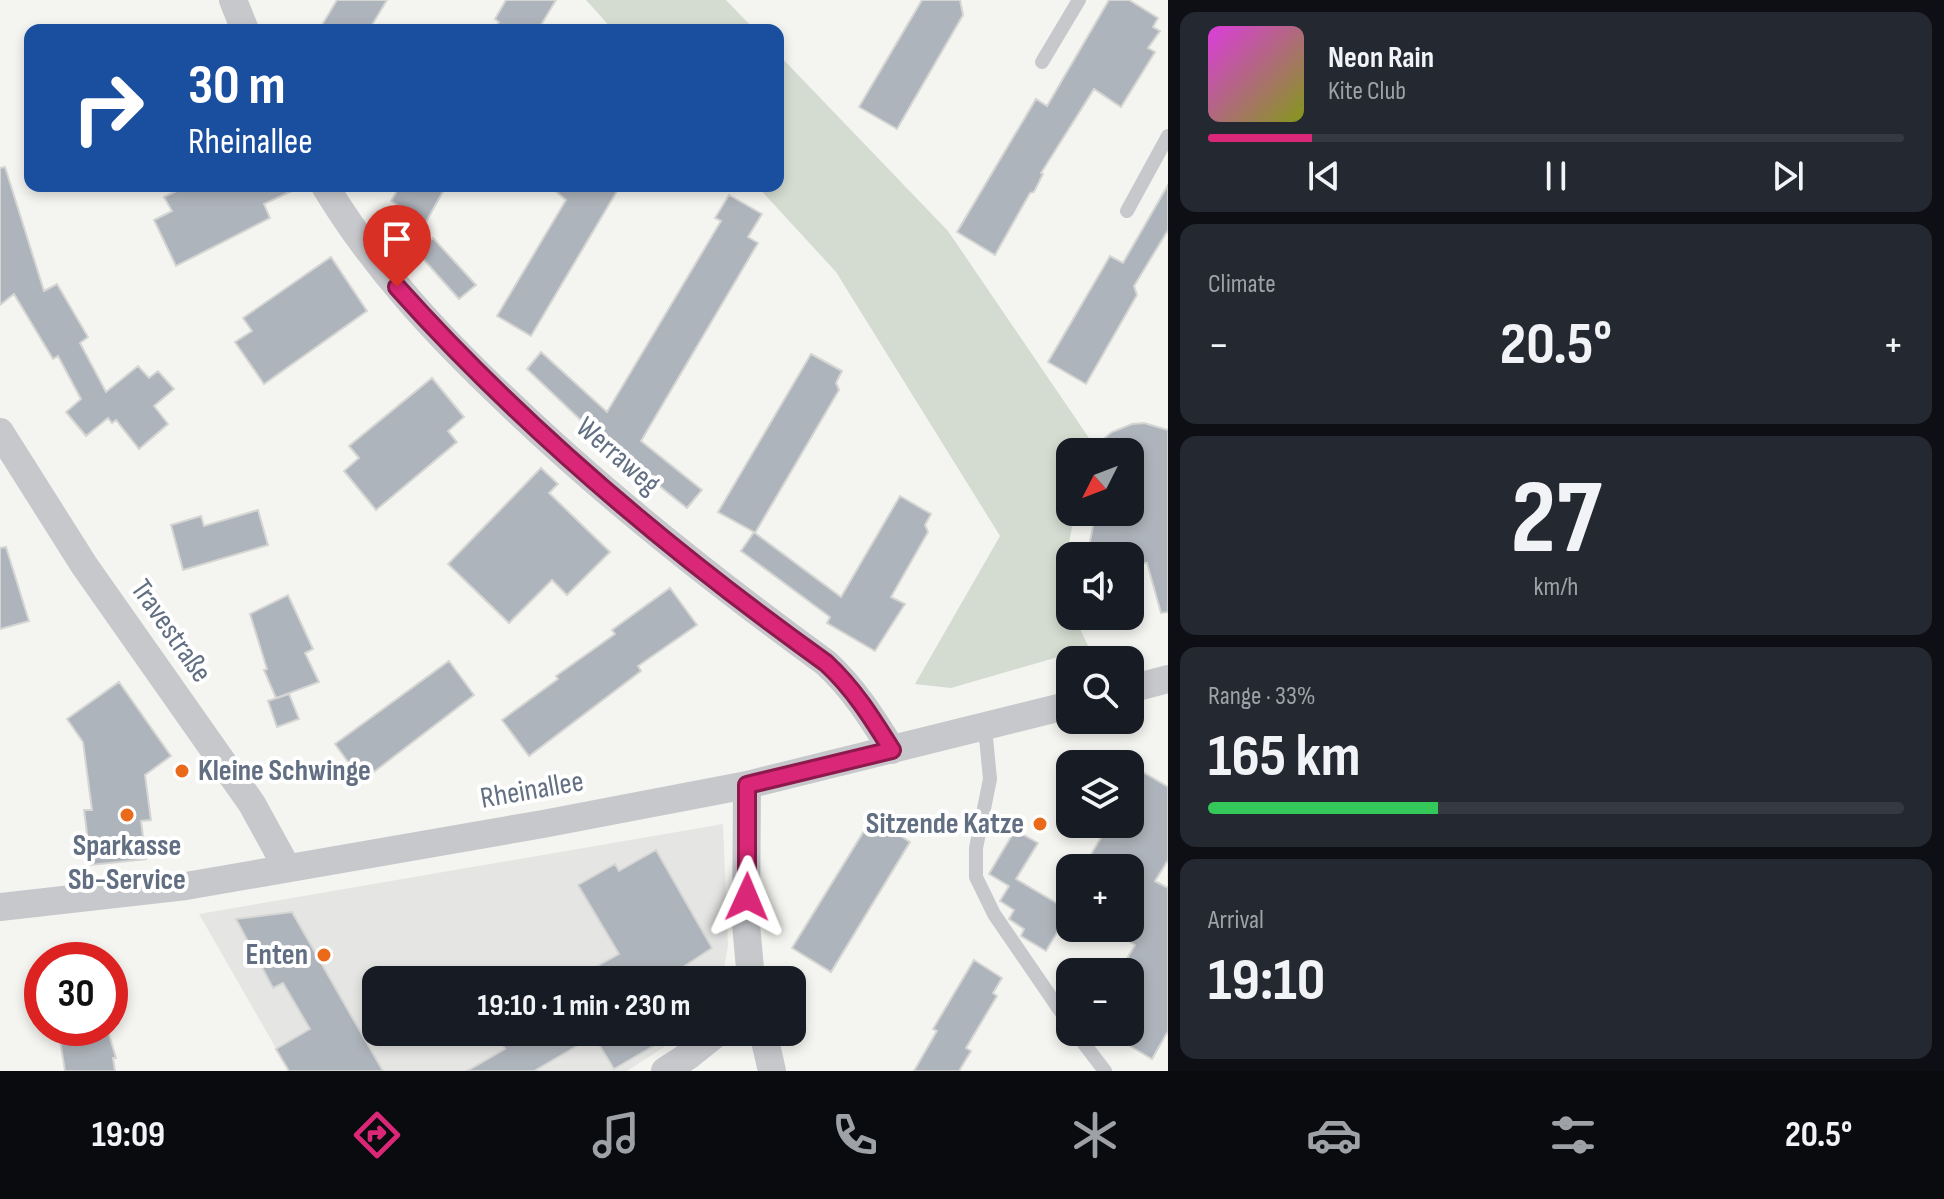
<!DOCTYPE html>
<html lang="en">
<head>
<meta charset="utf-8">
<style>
  :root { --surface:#171b24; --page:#242831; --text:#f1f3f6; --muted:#9ea1a6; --line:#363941; --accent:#db2777 }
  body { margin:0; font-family:"Sofia Sans Condensed",sans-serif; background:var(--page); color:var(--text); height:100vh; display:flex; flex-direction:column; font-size:30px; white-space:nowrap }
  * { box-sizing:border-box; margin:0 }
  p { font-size:26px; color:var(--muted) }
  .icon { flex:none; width:44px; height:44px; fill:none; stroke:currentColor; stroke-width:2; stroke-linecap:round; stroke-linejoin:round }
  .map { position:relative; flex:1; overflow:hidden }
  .panel { display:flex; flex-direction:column; gap:12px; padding:12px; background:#0d0f14; width:776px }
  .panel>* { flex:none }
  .guide { position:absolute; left:24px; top:24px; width:760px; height:168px; border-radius:16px; box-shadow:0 4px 12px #0003; background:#1a4fa0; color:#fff; overflow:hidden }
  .needle { width:52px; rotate:228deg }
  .tools { position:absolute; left:1056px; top:438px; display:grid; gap:16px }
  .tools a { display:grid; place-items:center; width:88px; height:88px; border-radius:16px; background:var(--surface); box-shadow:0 4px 12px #0003; font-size:40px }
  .speed { position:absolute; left:24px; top:942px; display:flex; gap:16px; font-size:40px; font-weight:700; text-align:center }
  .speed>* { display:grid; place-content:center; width:104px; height:104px; border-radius:50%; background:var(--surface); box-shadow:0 4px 12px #0003; line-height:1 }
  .speed .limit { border:12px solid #d22; background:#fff; color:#111 }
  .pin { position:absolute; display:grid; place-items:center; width:68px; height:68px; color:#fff; margin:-82px -34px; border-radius:50% 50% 50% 0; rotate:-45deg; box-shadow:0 0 8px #0007 }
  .pin .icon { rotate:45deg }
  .me { position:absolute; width:88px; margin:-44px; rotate:1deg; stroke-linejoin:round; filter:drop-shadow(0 0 6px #0008) }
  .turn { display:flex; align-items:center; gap:28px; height:168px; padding:0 32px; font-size:36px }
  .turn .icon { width:104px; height:104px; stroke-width:2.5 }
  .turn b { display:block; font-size:56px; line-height:68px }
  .big { font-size:60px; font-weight:700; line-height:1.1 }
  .panel .widget { flex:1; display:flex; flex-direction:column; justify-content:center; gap:12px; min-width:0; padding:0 28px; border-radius:16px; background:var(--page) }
  .panel .dial { align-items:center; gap:0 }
  .dial b { font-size:104px; line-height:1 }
  .song { display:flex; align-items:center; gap:24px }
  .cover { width:96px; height:96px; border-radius:12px; background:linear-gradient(135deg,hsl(300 70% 55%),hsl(70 70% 35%)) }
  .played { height:8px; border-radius:4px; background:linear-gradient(90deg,var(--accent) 15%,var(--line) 15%) }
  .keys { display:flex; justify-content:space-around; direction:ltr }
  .heat { display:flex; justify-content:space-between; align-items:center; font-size:44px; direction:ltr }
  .charge { height:12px; border-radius:6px; background:linear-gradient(90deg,#34c759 33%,var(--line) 0) }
  .trip { position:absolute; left:362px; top:966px; width:444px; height:80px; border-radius:16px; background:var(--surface); box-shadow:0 4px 12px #0003; font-weight:700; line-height:80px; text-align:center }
  .menu { display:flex; height:128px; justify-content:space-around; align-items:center; background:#090b0e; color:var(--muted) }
  .menu .icon { width:56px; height:56px }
  .menu .selected { color:var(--accent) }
  .menu b { font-size:36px; color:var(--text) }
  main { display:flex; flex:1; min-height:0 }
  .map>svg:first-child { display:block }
</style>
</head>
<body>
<main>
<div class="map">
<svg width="1168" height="1071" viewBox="0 0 1168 1071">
  <rect width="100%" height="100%" fill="#f4f5f0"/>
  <path fill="#e5e5e4" d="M 723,824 L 728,946 L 722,980 L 376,980 L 376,1032 L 687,1032 L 627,1071 L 289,1071 L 199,914 Z"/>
  <path fill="#d4dcd1" d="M 586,0 L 726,0 L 755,30 L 613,30 Z
    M 778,54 L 948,231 L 1089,438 L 1086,452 L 1070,452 L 1070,512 L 1075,512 L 1060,588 L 1070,608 L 1070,616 L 1074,616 L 1089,648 L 951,688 L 915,684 L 1000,536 L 836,272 L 757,186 L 778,186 Z"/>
  <path fill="#aeb4bb" stroke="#d5d6d3" stroke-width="2" d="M 337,0 L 387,0 L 369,30 L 319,30 Z
    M 506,0 L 556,0 L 538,30 L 494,30 L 499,22 L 495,19 Z
    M 922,0 L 960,0 L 963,15 L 897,129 L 859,107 Z
    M 1109,0 L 1129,0 L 1158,18 L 1153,27 L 1160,31 L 1148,48 L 1155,52 L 1121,107 L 1094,89 L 1041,173 L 1043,174 L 1034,192 L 1030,193 L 995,255 L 957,232 L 1036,99 L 1047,106 Z
    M 5,167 L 44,291 L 57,284 L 88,337 L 80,343 L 106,392 L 138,366 L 149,378 L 158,371 L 174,389 L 154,406 L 168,424 L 139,449 L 116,420 L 112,423 L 108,418 L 86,436 L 66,412 L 81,399 L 58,356 L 53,359 L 14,294 L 0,305 L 0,168 Z
    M 1168,185 L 1168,230 L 1134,286 L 1137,295 L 1086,384 L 1048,362 L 1110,256 L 1123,263 Z
    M 187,186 L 302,186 L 264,204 L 270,218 L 176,266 L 154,220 L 172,211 L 164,197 Z
    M 400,186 L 446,186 L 426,222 L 391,201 Z
    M 550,186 L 620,186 L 531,336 L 497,316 L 566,200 Z
    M 729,195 L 762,214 L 748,237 L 758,243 L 641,441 L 702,490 L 687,508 L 628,461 L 626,464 L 605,451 L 607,447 L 586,434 L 589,428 L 527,369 L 541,352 L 607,412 L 721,221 L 715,218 Z
    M 433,238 L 476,285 L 459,299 L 416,251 Z
    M 331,257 L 367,311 L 264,384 L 235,342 L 252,331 L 243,318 Z
    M 811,354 L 842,371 L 836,383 L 839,390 L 755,533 L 841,597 L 900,496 L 931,514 L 925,525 L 928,532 L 891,597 L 905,604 L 875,651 L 827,623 L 830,617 L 741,551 L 754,532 L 718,512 Z
    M 432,378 L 464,417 L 448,431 L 457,442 L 376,510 L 344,471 L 359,458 L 349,446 Z
    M 1144,423 L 1168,430 L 1168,612 L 1161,613 L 1147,563 L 1130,563 L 1130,556 L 1087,556 L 1096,512 L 1130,512 L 1130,452 L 1087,452 L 1112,432 L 1132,424 Z
    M 541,468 L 558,484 L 549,493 L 610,552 L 567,595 L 552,580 L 509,623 L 448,564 Z
    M 258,510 L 268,545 L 183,570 L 171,525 L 201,516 L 204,526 Z
    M 6,547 L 29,621 L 0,629 L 0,548 Z
    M 670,588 L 697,625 L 638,666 L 641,671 L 529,756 L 502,720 L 558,679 L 556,676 L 615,634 L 612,630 Z
    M 288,595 L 313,649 L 305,653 L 319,682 L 276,698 L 264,670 L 267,669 L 250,614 Z
    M 449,661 L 474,695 L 362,781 L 335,744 Z
    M 119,682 L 171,756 L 145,775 L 151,820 L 141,821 L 146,859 L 91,865 L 84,810 L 92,810 L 83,742 L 67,719 Z
    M 289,694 L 299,719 L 277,727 L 268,701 Z
    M 1141,771 L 1168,787 L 1168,860 L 1155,881 L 1168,888 L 1168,1031 L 1152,1059 L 1130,1046 L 1130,972 L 1119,972 L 1135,945 L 1130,942 L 1130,868 L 1083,868 L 1109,824 L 1130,824 L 1130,789 Z
    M 872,818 L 910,842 L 831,972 L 792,948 Z
    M 1015,830 L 1038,843 L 1016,879 L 1070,911 L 1046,951 L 1021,936 L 1024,929 L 1009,919 L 1014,910 L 1000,901 L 1009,886 L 989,874 Z
    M 656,850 L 712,948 L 677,971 L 682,980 L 573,980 L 619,954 L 578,885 L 615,864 L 619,871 Z
    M 292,912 L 349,1012 L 383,1071 L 289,1071 L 276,1049 L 310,1029 L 283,983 L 273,988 L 236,919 Z
    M 974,960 L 1002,978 L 993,993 L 997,996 L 966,1048 L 971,1051 L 959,1071 L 914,1071 L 937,1031 L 933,1029 Z
    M 58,1028 L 107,1028 L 116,1058 L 113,1058 L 115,1071 L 65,1071 Z
    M 516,1032 L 677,1032 L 614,1069 L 594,1036 L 534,1071 L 467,1071 L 505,1049 L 500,1041 Z"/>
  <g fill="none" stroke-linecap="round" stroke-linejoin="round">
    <path stroke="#c6c8cc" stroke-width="14" d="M 1042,62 L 1079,0
      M 1127,211 L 1168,136
      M 985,727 L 990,779 L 976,848 L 976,877 L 994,914 L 1070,1025
      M 1075,1032 L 1105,1071"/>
    <path stroke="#c6c8cc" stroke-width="28" d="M 233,0 L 245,30
      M 325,186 C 375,269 440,338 510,404 C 608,498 716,583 826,663 C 854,689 872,718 892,750
      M 0,432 L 84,565 L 252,804 L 287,868
      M 1130,689 L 1168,679
      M 747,785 L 746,924 L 751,980
      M 0,907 L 186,886 L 543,824 L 747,785 L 1070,705
      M 763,1032 L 772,1071
      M 665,1071 L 688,1056 L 718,1032"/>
  </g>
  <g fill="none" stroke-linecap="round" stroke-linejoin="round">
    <defs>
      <path id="route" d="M 397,287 C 524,429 671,552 826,663 C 854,689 872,718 892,750 L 747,785 L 747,897"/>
    </defs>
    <use href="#route" stroke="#8e194d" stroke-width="20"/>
    <use href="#route" stroke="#db2777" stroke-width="14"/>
  </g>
  <g fill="#ea6a1a" stroke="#fff" stroke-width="3">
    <circle cx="182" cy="771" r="8"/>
    <circle cx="127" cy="815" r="8"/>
    <circle cx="1040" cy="824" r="8"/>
    <circle cx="324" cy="955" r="8"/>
  </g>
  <g text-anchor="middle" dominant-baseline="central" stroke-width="8" stroke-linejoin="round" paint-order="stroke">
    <g font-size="30" fill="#626f83" stroke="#fff">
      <text transform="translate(618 456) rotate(41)">Werraweg</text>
      <text transform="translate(171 631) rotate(55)">Travestraße</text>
      <text transform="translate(532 790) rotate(-10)">Rheinallee</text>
    </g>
    <g font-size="30" font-weight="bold" fill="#626f83" stroke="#fff" text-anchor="end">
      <text x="198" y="771" text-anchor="start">Kleine Schwinge</text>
      <text x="1024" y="824">Sitzende Katze</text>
      <text x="127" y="846" text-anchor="middle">Sparkasse<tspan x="127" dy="34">Sb-Service</tspan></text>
      <text x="308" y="955">Enten</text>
    </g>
  </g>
</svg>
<div class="tools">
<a><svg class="needle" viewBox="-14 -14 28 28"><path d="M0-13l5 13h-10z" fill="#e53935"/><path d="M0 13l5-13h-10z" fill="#9ea1a6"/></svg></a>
<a><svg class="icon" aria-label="sound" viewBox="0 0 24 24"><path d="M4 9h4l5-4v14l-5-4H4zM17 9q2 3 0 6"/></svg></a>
<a><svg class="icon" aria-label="search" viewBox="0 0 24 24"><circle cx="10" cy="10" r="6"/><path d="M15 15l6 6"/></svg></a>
<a><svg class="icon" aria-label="layers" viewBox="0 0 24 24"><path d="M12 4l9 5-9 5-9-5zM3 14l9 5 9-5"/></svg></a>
<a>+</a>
<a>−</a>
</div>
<div class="speed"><div class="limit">30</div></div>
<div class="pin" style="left:397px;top:287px;background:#d93025"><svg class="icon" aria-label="arrive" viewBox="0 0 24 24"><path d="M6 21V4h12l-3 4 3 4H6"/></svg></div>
<svg class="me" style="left:747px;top:897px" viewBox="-20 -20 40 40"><path d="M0-17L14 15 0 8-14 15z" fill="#db2777" stroke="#fff" stroke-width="4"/></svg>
<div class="trip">19:10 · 1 min · 230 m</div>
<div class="guide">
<div class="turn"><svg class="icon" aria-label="right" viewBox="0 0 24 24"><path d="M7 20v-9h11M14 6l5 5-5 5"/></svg><div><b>30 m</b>Rheinallee</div></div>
</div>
</div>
<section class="panel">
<div class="widget">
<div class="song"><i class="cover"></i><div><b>Neon Rain</b><p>Kite Club</p></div></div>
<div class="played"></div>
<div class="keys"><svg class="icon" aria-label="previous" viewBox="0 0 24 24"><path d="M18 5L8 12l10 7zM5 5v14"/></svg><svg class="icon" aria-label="pause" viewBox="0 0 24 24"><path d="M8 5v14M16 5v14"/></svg><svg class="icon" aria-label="next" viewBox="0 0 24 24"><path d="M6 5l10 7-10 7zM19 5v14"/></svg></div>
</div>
<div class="widget"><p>Climate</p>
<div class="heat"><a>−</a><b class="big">20.5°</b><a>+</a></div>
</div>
<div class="widget dial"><b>27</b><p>km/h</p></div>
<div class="widget"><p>Range · 33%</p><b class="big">165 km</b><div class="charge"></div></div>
<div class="widget"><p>Arrival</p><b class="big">19:10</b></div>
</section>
</main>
<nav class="menu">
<b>19:09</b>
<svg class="icon selected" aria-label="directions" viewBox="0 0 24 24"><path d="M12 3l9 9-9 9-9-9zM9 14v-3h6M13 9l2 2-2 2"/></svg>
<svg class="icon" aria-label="music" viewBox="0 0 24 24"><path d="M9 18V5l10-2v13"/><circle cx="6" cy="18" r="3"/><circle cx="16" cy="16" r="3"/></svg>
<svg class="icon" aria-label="phone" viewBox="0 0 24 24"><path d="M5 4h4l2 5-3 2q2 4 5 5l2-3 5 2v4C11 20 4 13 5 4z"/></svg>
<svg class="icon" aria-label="climate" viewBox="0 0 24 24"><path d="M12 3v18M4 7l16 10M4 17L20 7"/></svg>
<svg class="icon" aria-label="car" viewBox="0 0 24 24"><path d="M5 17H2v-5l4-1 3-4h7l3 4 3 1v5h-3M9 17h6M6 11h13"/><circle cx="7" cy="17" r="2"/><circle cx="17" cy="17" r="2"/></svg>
<svg class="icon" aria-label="filters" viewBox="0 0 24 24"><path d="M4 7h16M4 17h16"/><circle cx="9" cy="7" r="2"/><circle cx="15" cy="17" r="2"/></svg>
<b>20.5°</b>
</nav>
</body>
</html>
